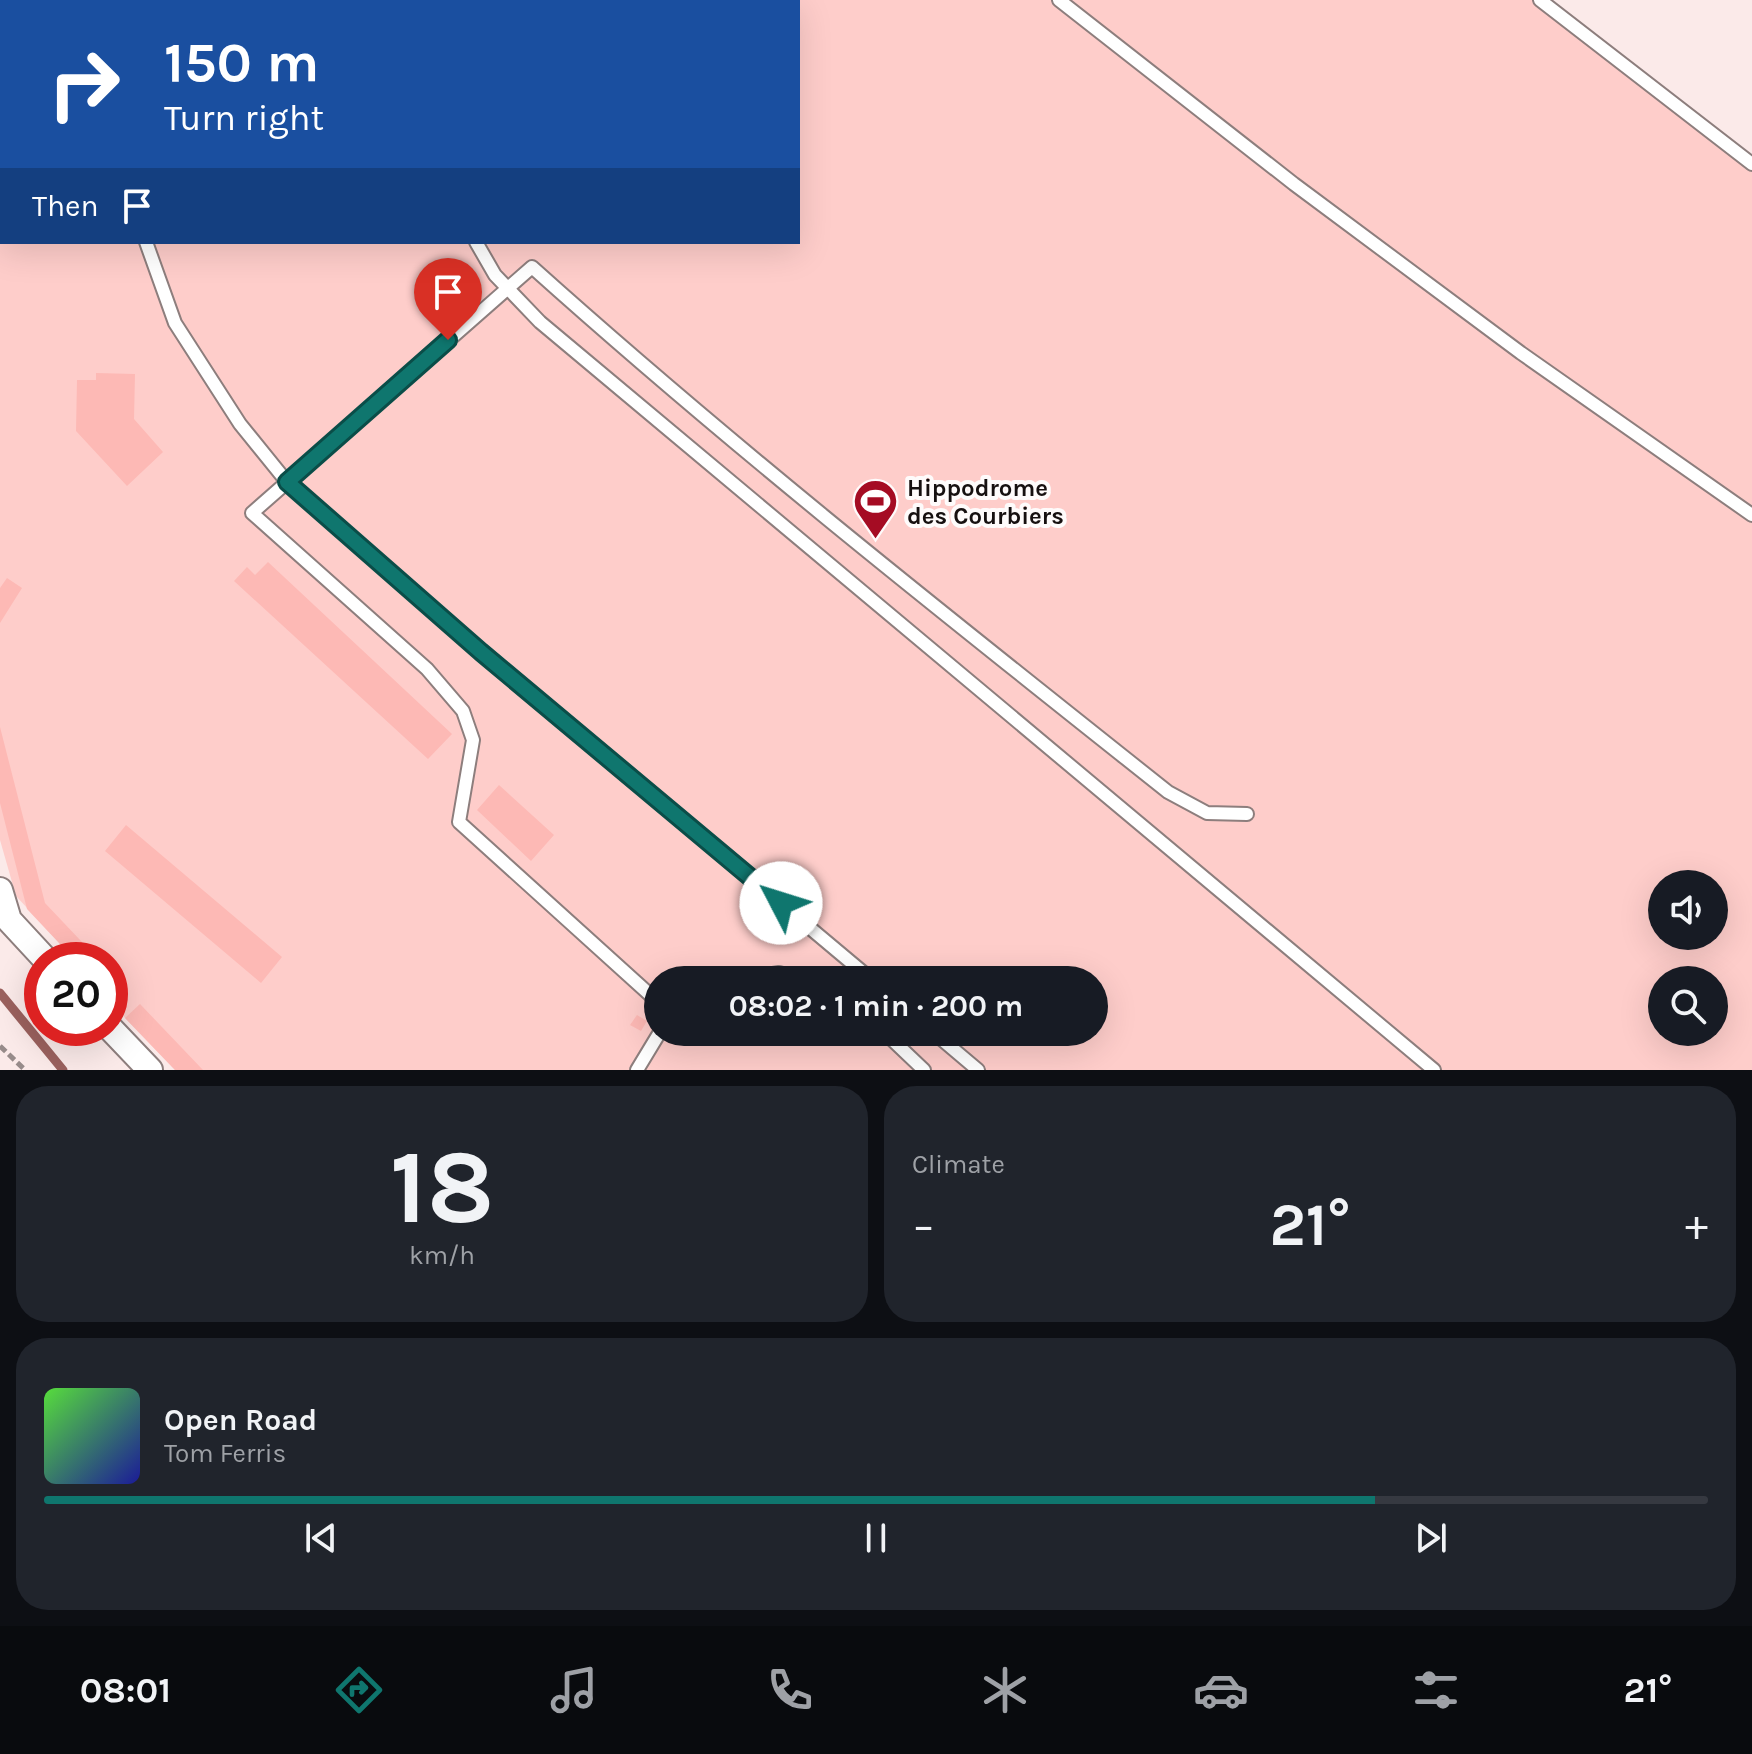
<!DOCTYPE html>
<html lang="en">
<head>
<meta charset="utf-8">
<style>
  :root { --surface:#171b24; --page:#20242c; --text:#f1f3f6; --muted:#9ea1a6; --line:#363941; --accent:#0f766e }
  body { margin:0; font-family:Karla,sans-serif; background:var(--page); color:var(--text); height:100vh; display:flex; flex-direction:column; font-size:30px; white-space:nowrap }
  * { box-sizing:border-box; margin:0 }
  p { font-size:26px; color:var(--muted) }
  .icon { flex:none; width:44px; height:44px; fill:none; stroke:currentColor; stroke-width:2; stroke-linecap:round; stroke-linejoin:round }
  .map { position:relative; height:1070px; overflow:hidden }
  .panel { display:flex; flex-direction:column; gap:16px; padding:16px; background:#0d0f14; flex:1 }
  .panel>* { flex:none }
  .hud { position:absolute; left:0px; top:0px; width:800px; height:244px; box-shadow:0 8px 32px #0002; background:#1a4fa0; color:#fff; overflow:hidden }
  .fabs { position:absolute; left:1648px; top:870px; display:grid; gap:16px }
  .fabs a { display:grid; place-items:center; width:80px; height:80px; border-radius:50%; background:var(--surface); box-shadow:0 8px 32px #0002; font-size:40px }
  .speed { position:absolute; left:24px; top:942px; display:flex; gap:16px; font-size:40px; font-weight:700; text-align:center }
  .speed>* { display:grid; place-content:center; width:104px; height:104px; border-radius:50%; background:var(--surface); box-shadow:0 8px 32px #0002; line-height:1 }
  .speed .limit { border:12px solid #d22; background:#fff; color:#111 }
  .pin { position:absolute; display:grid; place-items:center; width:68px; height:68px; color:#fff; margin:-82px -34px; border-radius:50% 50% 50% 0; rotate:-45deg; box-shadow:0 0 8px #0007 }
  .pin .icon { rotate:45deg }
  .me { position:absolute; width:88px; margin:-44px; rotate:310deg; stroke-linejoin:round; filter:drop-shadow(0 0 6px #0008) }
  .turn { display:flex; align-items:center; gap:28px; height:168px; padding:0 32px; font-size:36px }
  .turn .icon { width:104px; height:104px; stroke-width:2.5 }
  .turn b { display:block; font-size:56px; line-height:68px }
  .then { display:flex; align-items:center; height:76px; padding:0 32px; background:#0003; gap:16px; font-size:30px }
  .big { font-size:60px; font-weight:700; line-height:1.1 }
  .panel .tile { flex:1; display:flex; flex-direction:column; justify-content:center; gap:12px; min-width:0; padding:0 28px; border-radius:32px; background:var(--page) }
  .panel .dial { align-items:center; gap:0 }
  .dial b { font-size:104px; line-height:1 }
  .song { display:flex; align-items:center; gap:24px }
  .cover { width:96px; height:96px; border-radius:12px; background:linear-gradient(135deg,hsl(110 70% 55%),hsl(240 70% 35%)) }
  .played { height:8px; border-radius:4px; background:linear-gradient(90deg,var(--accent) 80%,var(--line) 80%) }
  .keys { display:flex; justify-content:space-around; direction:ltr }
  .heat { display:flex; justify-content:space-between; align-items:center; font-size:44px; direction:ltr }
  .panel .tiles { flex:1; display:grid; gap:16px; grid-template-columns:1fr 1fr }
  .tile:last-child { grid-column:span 2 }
  .trip { position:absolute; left:644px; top:966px; width:464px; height:80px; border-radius:40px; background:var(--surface); box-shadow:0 8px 32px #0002; font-weight:700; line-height:80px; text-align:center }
  .tabs { display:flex; height:128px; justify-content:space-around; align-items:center; background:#090b0e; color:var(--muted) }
  .tabs .icon { width:56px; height:56px }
  .tabs .current { color:var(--accent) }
  .tabs b { font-size:36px; color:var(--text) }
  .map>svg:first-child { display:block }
</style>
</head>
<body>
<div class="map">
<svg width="1752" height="1070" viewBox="0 0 1752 1070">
  <rect width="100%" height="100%" fill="#fbeae9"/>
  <path fill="#fecdca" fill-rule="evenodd" d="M 117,0 L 1550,0 L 1752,155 L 1752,1070 L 175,1070 L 125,1018 L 110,998 L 110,960 L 75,960 L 16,896 L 0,840 L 0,242 L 2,239 L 2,242 L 798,242 L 798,2 L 116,2 ZM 1662,884 L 1714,884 L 1714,936 L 1662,936 ZM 658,980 L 1094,980 L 1094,1032 L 658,1032 ZM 1662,980 L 1714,980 L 1714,1032 L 1662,1032 Z"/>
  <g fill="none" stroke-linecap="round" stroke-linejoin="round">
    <path stroke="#9b615e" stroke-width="9" d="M 0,993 L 63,1070"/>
  </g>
  <path fill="#fdb9b5" d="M 96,373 L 135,374 L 134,419 L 163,452 L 127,486 L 76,431 L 77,380 L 96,380 Z
    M 268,562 L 452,734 L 428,759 L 234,581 L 247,567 L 255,575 Z
    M 7,578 L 22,588 L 0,623 L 0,588 Z
    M 0,727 L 45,903 L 99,960 L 75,960 L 27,909 L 0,803 Z
    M 499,785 L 554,835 L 531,861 L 477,810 Z
    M 126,825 L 282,957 L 261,983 L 105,851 Z
    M 110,972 L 124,987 L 110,1000 Z
    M 140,1004 L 203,1070 L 175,1070 L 125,1018 Z
    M 637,1015 L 647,1021 L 641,1031 L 630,1025 Z"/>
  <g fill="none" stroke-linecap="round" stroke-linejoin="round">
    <defs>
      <path id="lane" d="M 1059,0 L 1294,184 L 1521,353 L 1752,515
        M 1540,0 L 1752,164
        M 123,2 L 123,0
        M 457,2 L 458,0
        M 146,242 L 175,323 L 240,424 L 287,482 L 481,652 L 872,980
        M 476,242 L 495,275 L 540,322 L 1434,1070
        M 732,980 L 779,973 L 806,980
        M 658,1002 L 459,822 L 473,740 L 463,711 L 427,669 L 252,513 L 532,267 C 737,451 953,621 1168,792 L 1207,813 L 1247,814
        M 884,1032 L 924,1070
        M 933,1032 L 978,1070
        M 637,1070 L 660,1032"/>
      <path id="street" d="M 76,2 L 76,0
        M 0,220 L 2,218
        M 0,890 L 9,920 L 46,960
        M 110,1028 L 150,1070"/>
    </defs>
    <use href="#lane" stroke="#8d7e7d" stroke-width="16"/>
    <use href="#street" stroke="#8d7e7d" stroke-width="28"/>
    <path stroke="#978b8a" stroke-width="5" stroke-dasharray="8 4" stroke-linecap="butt" d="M 0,1046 L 25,1070"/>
    <use href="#lane" stroke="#fff" stroke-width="12"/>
    <use href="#street" stroke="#fff" stroke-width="24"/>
  </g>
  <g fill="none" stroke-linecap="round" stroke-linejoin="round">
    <defs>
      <path id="route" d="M 448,340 L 287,482 L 481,652 L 781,903"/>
    </defs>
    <use href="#route" stroke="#0a4d48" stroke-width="20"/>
    <use href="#route" stroke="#0f766e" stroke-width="14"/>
  </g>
  <defs>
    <symbol id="stadium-pin" viewBox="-11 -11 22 30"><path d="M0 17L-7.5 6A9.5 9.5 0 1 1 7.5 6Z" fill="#a50c23" stroke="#fefbfb"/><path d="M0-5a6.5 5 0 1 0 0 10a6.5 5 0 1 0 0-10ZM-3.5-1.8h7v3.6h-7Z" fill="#fff"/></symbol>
  </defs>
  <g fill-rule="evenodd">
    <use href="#stadium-pin" x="850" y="476" width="51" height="69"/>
  </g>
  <g text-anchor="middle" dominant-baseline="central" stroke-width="8" stroke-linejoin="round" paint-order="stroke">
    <g font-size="24" font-weight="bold" fill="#161010" stroke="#fefbfb" text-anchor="start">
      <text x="907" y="488">Hippodrome<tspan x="907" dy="28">des Courbiers</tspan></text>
    </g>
  </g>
</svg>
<div class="fabs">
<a><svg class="icon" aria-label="sound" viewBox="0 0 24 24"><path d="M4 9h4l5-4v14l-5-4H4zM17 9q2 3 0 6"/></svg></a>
<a><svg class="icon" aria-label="search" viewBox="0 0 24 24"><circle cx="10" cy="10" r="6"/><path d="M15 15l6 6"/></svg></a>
</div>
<div class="speed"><div class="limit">20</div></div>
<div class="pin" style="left:448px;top:340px;background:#d93025"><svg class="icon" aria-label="arrive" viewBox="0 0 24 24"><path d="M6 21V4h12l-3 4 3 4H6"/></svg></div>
<svg class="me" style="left:781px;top:903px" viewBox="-20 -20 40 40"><circle r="19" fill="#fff"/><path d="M0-13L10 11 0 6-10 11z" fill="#0f766e"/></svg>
<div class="trip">08:02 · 1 min · 200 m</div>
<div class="hud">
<div class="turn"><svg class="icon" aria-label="right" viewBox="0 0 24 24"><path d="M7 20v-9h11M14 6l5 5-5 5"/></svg><div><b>150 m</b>Turn right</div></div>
<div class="then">Then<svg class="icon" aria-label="arrive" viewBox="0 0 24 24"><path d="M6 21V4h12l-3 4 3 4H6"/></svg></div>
</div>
</div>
<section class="panel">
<div class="tiles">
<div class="tile dial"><b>18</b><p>km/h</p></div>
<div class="tile"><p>Climate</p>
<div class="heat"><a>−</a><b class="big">21°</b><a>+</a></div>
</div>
<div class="tile">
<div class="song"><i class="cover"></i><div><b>Open Road</b><p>Tom Ferris</p></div></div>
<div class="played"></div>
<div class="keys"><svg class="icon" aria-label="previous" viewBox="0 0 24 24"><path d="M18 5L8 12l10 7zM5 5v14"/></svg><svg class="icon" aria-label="pause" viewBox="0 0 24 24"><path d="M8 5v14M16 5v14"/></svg><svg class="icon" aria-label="next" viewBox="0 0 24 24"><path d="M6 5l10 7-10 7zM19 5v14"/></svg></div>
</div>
</div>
</section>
<nav class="tabs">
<b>08:01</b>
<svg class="icon current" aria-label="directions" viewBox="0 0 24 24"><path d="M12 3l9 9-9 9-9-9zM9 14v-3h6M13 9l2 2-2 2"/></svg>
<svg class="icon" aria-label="music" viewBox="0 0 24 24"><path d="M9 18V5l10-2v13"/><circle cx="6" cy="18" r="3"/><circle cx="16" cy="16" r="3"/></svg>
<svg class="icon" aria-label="phone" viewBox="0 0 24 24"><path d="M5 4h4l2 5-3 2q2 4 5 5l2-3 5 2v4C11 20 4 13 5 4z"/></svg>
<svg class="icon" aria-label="climate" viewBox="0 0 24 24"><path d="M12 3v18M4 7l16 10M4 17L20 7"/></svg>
<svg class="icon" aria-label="car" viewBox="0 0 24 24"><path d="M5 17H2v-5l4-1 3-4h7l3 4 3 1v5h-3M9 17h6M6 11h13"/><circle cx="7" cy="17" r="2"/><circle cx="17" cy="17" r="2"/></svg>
<svg class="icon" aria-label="filters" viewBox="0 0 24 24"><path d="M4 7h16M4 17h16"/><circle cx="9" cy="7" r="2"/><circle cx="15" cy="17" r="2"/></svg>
<b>21°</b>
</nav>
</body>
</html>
